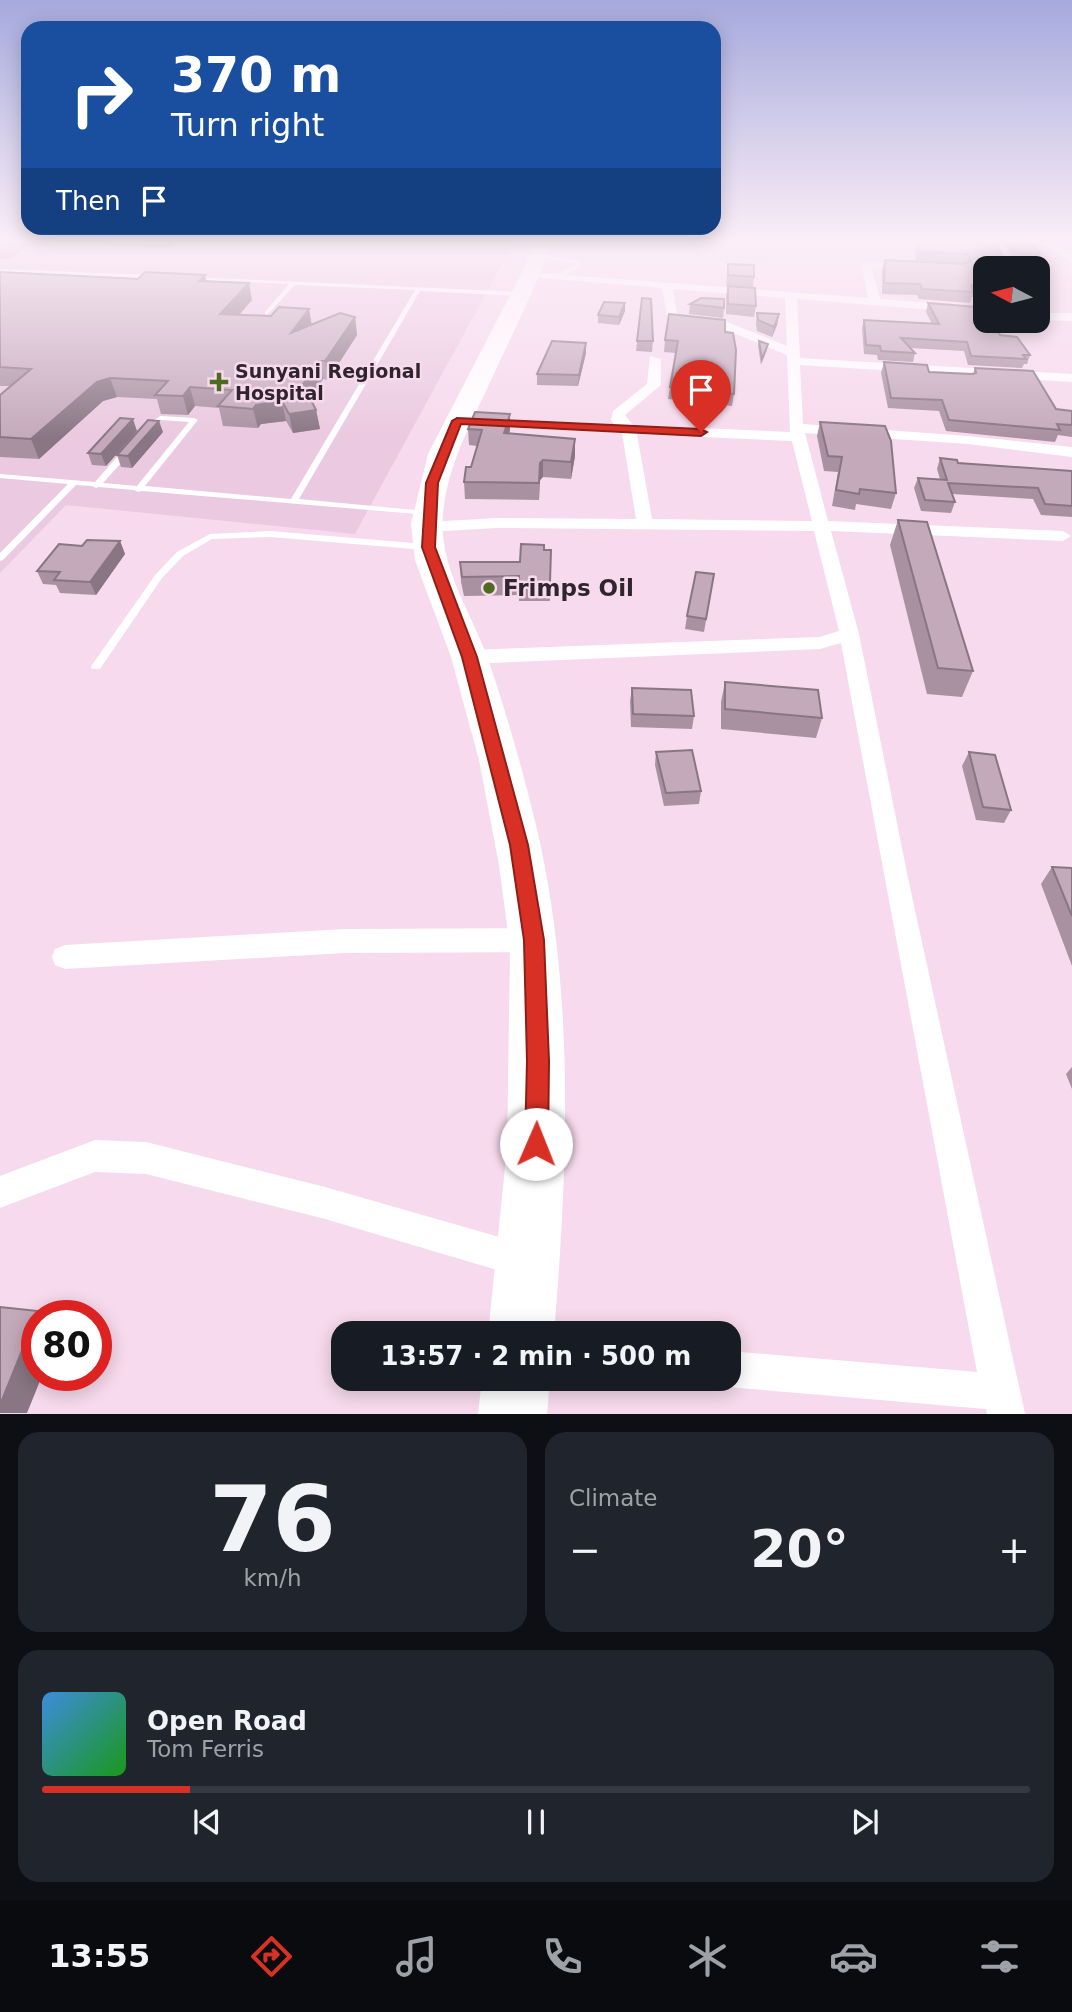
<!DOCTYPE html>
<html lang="en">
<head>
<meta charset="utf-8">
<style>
  :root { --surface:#171b24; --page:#20242c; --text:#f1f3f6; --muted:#9ea1a6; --line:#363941; --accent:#d93025 }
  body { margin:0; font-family:"DejaVu Sans",sans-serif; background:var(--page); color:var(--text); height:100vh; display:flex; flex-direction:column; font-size:26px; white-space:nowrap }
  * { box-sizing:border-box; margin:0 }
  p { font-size:23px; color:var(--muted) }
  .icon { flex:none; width:38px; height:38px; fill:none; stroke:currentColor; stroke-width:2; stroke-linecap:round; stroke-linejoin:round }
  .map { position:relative; height:1414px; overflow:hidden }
  .drawer { display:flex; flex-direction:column; gap:18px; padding:18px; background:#0d0f14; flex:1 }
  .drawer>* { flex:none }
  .top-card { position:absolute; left:21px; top:21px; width:700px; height:214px; border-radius:21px; box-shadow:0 4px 18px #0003; background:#1a4fa0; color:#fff; overflow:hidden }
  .needle { width:46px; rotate:277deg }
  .buttons { position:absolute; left:973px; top:256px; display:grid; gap:14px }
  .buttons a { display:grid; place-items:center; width:77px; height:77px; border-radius:14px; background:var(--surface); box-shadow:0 4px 18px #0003; font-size:35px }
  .speed { position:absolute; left:21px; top:1300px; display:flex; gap:14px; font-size:35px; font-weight:700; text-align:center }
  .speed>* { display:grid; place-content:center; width:91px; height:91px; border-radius:50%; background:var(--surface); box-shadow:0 4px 18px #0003; line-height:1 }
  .speed .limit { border:10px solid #d22; background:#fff; color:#111 }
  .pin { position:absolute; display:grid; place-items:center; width:60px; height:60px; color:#fff; margin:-72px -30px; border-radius:50% 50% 50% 0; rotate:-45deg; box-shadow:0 0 7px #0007 }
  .pin .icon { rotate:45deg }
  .me { position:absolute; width:77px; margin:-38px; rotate:1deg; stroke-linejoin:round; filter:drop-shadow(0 0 5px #0008) }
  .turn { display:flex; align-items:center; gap:24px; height:147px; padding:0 35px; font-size:32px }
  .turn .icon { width:91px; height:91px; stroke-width:2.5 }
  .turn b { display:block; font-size:49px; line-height:60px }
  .then { display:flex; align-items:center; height:66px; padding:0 35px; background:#0003; gap:14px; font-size:26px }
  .big { font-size:52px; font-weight:600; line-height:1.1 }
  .drawer .card { flex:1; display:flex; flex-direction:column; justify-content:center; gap:10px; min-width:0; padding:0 24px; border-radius:21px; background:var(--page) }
  .drawer .dial { align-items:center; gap:0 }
  .dial b { font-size:91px; line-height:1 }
  .song { display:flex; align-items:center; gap:21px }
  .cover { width:84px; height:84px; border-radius:10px; background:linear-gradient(135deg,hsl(210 70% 55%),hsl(120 70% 35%)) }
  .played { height:7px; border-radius:4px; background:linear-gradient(90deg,var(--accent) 15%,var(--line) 15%) }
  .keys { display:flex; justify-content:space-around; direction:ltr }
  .heat { display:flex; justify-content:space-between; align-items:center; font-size:38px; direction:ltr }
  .drawer .tiles { flex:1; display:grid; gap:18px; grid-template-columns:1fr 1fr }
  .card:last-child { grid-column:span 2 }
  .trip { position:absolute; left:331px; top:1321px; width:410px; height:70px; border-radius:21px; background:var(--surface); box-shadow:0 4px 18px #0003; font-weight:600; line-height:70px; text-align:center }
  .tabs { display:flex; height:112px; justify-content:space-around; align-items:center; background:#090b0e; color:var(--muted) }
  .tabs .icon { width:49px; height:49px }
  .tabs .selected { color:var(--accent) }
  .tabs b { font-size:32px; color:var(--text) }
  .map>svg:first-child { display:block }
</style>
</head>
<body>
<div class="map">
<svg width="1072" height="1414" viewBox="0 0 1072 1414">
  <rect width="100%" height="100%" fill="#f7daed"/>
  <path fill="#ebc9e0" d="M 39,240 L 515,240 L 355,534 L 66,505 L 0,573 L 0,259 L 11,259 Z"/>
  <path fill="#d38dbe" d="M 0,240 L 39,240 L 10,259 L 0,259 Z"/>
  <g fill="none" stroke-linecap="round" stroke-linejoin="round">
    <path fill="#fff" fill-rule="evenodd" d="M 538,255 L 579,260 L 582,262 L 580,267 L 560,277 L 558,274 L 576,265 L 576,263 L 536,258 Z
      M 0,269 L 154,275 L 157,277 L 154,279 L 0,273 Z
      M 193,277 L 521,292 L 524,294 L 521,296 L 420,291 L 299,499 L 426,511 L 430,513 L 429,515 L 142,491 L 138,492 L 134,490 L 99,487 L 96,488 L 92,486 L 76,485 L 3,560 L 0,561 L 0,553 L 68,484 L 0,478 L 0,474 L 95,482 L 124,449 L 127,449 L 131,451 L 130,453 L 103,483 L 137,486 L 189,422 L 162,420 L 150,431 L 144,431 L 144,427 L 160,416 L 194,418 L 198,420 L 145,486 L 291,499 L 415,290 L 295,285 L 267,315 L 265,314 L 265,312 L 289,284 L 195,280 L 192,278 Z
      M 270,531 L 425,544 L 429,547 L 425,550 L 270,537 L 212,539 L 183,556 L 162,578 L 100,669 L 92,669 L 91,667 L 92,665 L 156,574 L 177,552 L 210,534 Z"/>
    <path fill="#fff" fill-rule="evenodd" d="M 990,240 L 1000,240 L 1016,268 L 1006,268 Z
      M 1039,240 L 1051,240 L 1072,254 L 1072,262 Z
      M 861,262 L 913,263 L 918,266 L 913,269 L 871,267 L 880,299 L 985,307 L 985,314 L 797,299 L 800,358 L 1072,374 L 1072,382 L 800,365 L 803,424 L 968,436 L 1072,447 L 1072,457 L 968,444 L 805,433 L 828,521 L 1063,531 L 1071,536 L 1063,541 L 831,531 L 859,634 L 908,878 L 1025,1414 L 987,1414 L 986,1409 L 728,1387 L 714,1379 L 728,1379 L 728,1351 L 977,1372 L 841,643 L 820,649 L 469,664 L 459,657 L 469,650 L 819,637 L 839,631 L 814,531 L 497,528 L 428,532 L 420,527 L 428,522 L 497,518 L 636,519 L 622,433 L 483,426 L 476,422 L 483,418 L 614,424 L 611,420 L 613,411 L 647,384 L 650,356 L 661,359 L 661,385 L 625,415 L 633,425 L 790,432 L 787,355 L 719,327 L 668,321 L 662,288 L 531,277 L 526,274 L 527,272 L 868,298 ZM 673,289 L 785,298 L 787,346 L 725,321 L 677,315 ZM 637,434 L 792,441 L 812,521 L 652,519 Z
      M 1038,313 L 1072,313 L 1072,321 L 1038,320 Z
      M 534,928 L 543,932 L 547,940 L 543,948 L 534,952 L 345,953 L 65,969 L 55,965 L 52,957 L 55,949 L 65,945 L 345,929 Z
      M 95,1140 L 146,1142 L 325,1187 L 524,1244 L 536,1249 L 541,1261 L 536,1273 L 524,1278 L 325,1219 L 146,1174 L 95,1172 L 0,1208 L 0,1176 Z"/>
    <path fill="#fff" fill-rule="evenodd" d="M 535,240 L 553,240 C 534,292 509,341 486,391 C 467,431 447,469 443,514 C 438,566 471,611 488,659 C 507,715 523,771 537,829 C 575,995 568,1165 554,1334 L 488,1334 L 507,1148 L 510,948 L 499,865 L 479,760 L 451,657 L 415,560 L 411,524 L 428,454 L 521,274 Z
      M 482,1379 L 550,1379 L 547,1414 L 478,1414 Z"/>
  </g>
  <path fill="#a991a1" d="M 105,240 L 182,240 L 168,248 L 107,246 Z
    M 917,240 L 961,243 L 959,240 L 995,240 L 985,268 L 985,298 L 972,297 L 970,303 L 919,299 L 917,295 L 882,294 L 882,270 L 885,260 L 916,262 L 914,250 Z
    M 1003,240 L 1031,240 L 1040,254 L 1036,264 L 1016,263 Z
    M 728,264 L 754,277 L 753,287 L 726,285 Z
    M 0,272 L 207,281 L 252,300 L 239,315 L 271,316 L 309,309 L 311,324 L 355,317 L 357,335 L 328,380 L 323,379 L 310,398 L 316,410 L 320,429 L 293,433 L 286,421 L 261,424 L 258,428 L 223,426 L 219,408 L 195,406 L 188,415 L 161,414 L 157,399 L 117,397 L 103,401 L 39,459 L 0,457 L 0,395 L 10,386 L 0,386 Z
    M 728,286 L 756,306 L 754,317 L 726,314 L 726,296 Z
    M 642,298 L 653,341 L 652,352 L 636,351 Z
    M 625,303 L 625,311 L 619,325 L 598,323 L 598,315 Z
    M 928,303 L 983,325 L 1000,335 L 1030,355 L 1027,364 L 1024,364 L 1022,368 L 968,365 L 964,351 L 910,348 L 915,353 L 913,362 L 878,360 L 877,355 L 864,354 L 862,328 L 864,320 L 932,324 L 926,312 Z
    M 690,304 L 724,308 L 723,318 L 689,314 Z
    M 757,313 L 779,314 L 777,325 L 772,337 L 757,331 L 756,324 Z
    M 725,332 L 734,394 L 732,406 L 668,399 L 676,353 L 664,352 L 665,340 Z
    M 759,341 L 767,350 L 761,365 L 758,346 Z
    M 586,353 L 578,386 L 537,385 L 537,374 Z
    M 884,362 L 929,372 L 973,374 L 975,368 L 1056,409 L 1072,411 L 1072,437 L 1058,435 L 1055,442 L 946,431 L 939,411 L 888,408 L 881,373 Z
    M 820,422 L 896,493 L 891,509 L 856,504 L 855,510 L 832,506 L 838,472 L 824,471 L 817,436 Z
    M 468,429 L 510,430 L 509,434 L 575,456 L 571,479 L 543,477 L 540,480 L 539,500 L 465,499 L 464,482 L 471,467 L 477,446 L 469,445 Z
    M 137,431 L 106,466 L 92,465 L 88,453 Z
    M 163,432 L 132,468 L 121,467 L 117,455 Z
    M 940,458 L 958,463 L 1072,471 L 1072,517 L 1041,515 L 1033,499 L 952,494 L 955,502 L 951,513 L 921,511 L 914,488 L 918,478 L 940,479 L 937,469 Z
    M 898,520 L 973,671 L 962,697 L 927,694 L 890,545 Z
    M 120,541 L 125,554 L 96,595 L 60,593 L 56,585 L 43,584 L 37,571 L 82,546 Z
    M 544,550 L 551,550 L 550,601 L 519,601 L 519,595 L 464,596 L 461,582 L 460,562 L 520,562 Z
    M 714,574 L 704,632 L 685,629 L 687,616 Z
    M 725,682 L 822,718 L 816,738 L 721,729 L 721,702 Z
    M 632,688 L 694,716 L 692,729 L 631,727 L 630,701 Z
    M 656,752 L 701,791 L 699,804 L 664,806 L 655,765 Z
    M 969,752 L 1011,810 L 1004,823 L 976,820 L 962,766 Z
    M 1052,867 L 1072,868 L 1072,966 L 1041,884 Z
    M 1072,1067 L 1072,1089 L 1066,1074 Z"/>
  <path fill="#897683" d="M 166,240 L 182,240 L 168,248 Z
    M 205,275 L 209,292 L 199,281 Z
    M 249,283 L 252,300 L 224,332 L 220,314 Z
    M 625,303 L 625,311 L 619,325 L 619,317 Z
    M 309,309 L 312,326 L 291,333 Z
    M 779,314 L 777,325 L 772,337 L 774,327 Z
    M 355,317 L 357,335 L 328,380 L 325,361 Z
    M 586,343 L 586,353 L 578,386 L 579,375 Z
    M 319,361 L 323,379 L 306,403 L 303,384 Z
    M 110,378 L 117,397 L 103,401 L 39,459 L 31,439 L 97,382 Z
    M 190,387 L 195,406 L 188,415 L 183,396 Z
    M 282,401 L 286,421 L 261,424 L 258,428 L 253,409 L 256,405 Z
    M 316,410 L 320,429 L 293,433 L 289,414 Z
    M 510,414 L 510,430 L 504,450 L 504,433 Z
    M 133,419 L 137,431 L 106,466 L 101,454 Z
    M 159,421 L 163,432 L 132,468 L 128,456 Z
    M 575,439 L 575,456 L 571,479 L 571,462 Z
    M 543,460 L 543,477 L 540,480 L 539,500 L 540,463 Z
    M 120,541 L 125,554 L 96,595 L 90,582 Z
    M 38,1311 L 45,1316 L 37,1316 L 37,1376 L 42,1376 L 27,1413 L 0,1413 L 0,1405 Z"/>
  <path fill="#c4a9bb" stroke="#897683" stroke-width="2" d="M 917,240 L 968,244 L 966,240 L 995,240 L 1008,268 L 985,268 L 985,287 L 971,285 L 973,292 L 922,289 L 920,284 L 884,283 L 885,260 L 964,264 L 971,261 L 968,254 L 919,252 Z
    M 1012,240 L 1031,240 L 1040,254 L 1020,253 Z
    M 728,264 L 754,265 L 754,277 L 728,275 Z
    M 0,272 L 138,279 L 145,272 L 205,275 L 199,281 L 249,283 L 220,314 L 271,316 L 279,307 L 309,309 L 291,333 L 340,313 L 355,317 L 325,361 L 319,361 L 303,384 L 316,410 L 289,414 L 282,401 L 256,405 L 253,409 L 218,406 L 232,390 L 190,387 L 183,396 L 155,395 L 168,381 L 110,378 L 97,382 L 31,439 L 0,437 L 0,395 L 31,369 L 0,367 Z
    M 728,286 L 755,288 L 756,306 L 728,304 Z
    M 642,298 L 651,299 L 653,341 L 637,341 Z
    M 701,298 L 724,299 L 724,308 L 690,304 Z
    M 604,302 L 625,303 L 619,317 L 598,315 Z
    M 928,303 L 977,307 L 983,325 L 996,326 L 1000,335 L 1017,337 L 1030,355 L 1023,355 L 1026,359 L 971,356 L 967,342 L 901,338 L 915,353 L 881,351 L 880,346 L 866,345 L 864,320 L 939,324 Z
    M 757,313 L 779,314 L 774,327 L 758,320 Z
    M 669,314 L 725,320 L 725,332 L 733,333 L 736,350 L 734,394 L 670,387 L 678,341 L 665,340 Z
    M 552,341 L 586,343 L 579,375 L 537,374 Z
    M 759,341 L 768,344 L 762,359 Z
    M 884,362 L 927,365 L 929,372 L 972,374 L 976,373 L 975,368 L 1033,371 L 1056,409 L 1072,411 L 1072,425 L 1057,424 L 1060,430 L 949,420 L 942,400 L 891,398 Z
    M 475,412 L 510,414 L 504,433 L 575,439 L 571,462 L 543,460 L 540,463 L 539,483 L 464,482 L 466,467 L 471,467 L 482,430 L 468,429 Z
    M 120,418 L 133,419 L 101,454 L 88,453 Z
    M 148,420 L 159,421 L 128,456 L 117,455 Z
    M 820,422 L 885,426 L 891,441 L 896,493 L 860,489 L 859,494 L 836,490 L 842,457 L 828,456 Z
    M 940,458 L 957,460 L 958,463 L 1072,471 L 1072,506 L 1045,504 L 1038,488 L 948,483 L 955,502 L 925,500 L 918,478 L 947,480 Z
    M 898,520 L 927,522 L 973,671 L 938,668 Z
    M 87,540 L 120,541 L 90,582 L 54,580 L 60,572 L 37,571 L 59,544 L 82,546 Z
    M 521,544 L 544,545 L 544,550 L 551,550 L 550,582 L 519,582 L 519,576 L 462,577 L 460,562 L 520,562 Z
    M 696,572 L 714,574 L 706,619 L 687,616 Z
    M 725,682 L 818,690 L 822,718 L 725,709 Z
    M 632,688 L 691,690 L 694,716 L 633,714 Z
    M 692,750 L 701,791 L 666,793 L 656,752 Z
    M 969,752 L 995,755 L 1011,810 L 983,807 Z
    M 1052,867 L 1072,868 L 1072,916 Z
    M 0,1307 L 38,1311 L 0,1405 Z"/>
  <linearGradient id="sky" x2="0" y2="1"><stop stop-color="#a5a9dc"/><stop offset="0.55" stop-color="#fbeef7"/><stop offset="1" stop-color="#fbeef7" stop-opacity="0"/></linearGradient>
  <rect width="1072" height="438" fill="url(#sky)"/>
  <path fill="#d93025" stroke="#8d1f18" stroke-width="2" d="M 457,418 L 701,429 L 707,432 L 701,436 L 461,424 L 438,483 L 435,547 L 477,657 L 528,845 L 544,940 L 549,1061 L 548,1144 L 545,1153 L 536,1156 L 528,1153 L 525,1144 L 527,1061 L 524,940 L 510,845 L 462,657 L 422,547 L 426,483 L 452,421 Z"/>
  <g fill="#4e6c20" stroke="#f7daed" stroke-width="2.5">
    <path d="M215.5 371.5h7v7h7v7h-7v7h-7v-7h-7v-7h7z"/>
    <circle cx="489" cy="588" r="7"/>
  </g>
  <g text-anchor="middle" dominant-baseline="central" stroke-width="5" stroke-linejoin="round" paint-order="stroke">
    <g font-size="19" font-weight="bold" fill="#2f252c" stroke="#f7daed" text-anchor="start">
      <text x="235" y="371">Sunyani Regional<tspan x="235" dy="22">Hospital</tspan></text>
    </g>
    <g font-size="23" font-weight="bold" fill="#2f252c" stroke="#f7daed" text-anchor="start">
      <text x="503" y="588">Frimps Oil</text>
    </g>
  </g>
</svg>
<div class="buttons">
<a><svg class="needle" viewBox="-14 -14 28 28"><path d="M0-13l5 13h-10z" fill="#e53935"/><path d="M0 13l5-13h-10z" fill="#9ea1a6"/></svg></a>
</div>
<div class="speed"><div class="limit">80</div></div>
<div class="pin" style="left:701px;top:432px;background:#d93025"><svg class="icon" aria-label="arrive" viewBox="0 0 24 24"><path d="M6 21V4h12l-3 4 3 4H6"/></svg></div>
<svg class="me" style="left:536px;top:1144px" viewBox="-20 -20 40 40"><circle r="19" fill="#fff"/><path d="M0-13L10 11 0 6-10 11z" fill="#d93025"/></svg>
<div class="trip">13:57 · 2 min · 500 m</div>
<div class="top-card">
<div class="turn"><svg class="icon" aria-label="right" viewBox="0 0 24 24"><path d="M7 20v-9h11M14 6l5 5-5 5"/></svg><div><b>370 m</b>Turn right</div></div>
<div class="then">Then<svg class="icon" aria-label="arrive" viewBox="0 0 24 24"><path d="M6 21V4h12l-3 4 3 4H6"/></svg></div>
</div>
</div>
<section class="drawer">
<div class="tiles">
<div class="card dial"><b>76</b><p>km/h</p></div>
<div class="card"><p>Climate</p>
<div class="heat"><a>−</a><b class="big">20°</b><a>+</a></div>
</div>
<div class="card">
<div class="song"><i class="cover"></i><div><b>Open Road</b><p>Tom Ferris</p></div></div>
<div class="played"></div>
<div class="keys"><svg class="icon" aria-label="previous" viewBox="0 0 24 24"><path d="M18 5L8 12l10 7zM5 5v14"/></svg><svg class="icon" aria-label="pause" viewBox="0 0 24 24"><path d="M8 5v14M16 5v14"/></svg><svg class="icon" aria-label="next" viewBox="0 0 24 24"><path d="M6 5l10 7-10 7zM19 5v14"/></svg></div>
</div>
</div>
</section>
<nav class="tabs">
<b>13:55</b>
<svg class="icon selected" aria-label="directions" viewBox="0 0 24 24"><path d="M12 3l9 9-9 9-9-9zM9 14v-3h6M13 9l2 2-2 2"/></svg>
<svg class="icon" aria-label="music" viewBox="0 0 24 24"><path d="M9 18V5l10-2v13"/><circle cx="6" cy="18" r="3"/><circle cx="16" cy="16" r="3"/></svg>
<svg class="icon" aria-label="phone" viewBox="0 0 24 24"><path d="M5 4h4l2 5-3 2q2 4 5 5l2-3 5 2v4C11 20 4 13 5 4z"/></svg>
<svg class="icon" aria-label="climate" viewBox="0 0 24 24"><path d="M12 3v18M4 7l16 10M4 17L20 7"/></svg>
<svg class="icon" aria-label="car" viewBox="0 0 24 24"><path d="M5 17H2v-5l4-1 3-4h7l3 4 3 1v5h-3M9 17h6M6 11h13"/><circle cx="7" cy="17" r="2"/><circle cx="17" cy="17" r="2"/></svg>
<svg class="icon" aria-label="filters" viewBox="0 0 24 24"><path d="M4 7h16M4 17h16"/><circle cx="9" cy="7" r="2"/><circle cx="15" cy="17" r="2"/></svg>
</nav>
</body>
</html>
